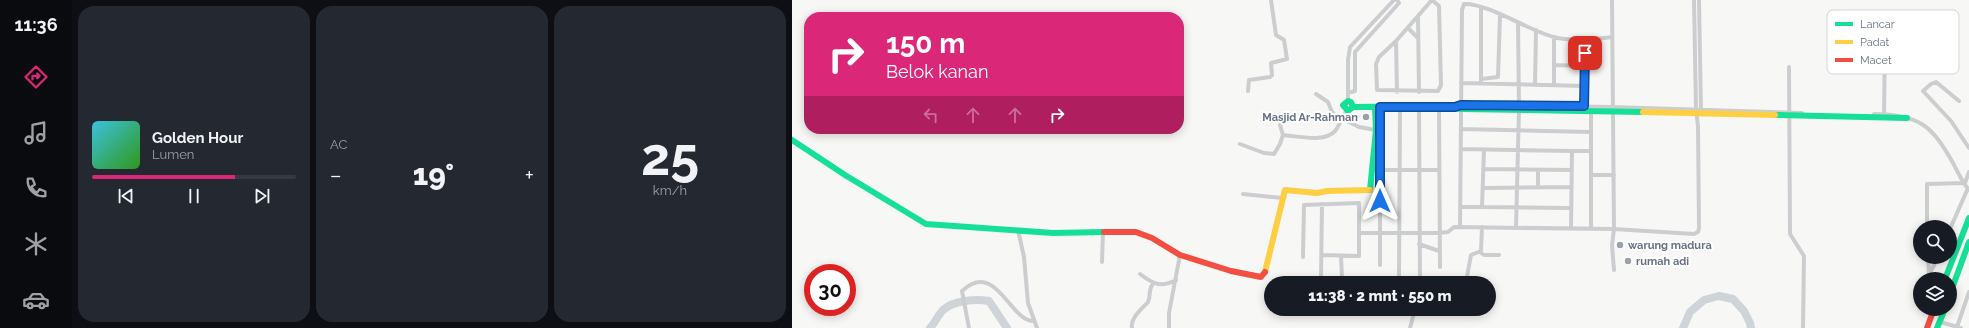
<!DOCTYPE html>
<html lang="id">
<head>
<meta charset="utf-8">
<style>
  :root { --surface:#171b24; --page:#242831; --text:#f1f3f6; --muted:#9ea1a6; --line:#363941; --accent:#db2777 }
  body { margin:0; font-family:Raleway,sans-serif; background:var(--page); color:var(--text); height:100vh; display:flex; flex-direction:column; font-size:15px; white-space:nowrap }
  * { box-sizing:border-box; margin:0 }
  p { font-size:13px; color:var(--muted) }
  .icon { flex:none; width:22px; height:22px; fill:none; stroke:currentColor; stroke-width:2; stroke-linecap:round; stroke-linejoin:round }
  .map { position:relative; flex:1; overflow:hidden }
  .details { display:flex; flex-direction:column; gap:6px; padding:6px; background:#0d0f14; width:720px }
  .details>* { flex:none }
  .guide { position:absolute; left:12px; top:12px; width:380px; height:122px; border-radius:16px; box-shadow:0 2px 10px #0003; background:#db2777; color:#fff; overflow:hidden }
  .controls { position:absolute; left:1121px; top:220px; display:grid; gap:8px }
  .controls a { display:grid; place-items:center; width:44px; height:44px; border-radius:50%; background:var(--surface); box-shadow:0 2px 10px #0003; font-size:20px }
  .speed { position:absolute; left:12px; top:264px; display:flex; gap:8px; font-size:20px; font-weight:700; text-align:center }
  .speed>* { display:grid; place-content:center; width:52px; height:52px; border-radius:50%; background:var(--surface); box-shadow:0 2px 10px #0003; line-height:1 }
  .speed .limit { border:6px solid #d22; background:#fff; color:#111 }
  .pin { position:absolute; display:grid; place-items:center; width:34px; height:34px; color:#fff; margin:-17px; border-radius:8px; box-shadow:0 2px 6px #0006 }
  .me { position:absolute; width:44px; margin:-22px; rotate:0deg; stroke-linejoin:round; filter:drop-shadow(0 0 3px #0008) }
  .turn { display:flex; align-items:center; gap:14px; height:84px; padding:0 16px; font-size:18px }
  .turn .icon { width:52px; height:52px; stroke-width:2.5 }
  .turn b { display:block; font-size:28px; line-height:34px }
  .lanes { display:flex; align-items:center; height:38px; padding:0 16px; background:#0003; justify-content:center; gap:20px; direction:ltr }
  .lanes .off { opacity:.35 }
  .big { font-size:30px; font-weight:800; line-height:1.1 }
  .details .widget { flex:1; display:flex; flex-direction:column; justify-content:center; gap:6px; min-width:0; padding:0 14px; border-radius:16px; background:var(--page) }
  .details .dial { align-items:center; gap:0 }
  .dial b { font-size:52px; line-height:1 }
  .song { display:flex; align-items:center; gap:12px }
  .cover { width:48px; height:48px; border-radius:6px; background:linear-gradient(135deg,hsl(190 70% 55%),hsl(110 70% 35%)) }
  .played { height:4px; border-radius:2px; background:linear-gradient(90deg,var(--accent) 70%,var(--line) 70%) }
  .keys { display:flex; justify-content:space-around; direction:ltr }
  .heat { display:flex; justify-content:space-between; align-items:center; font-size:22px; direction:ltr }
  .details .tiles { flex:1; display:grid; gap:6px; grid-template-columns:repeat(3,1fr) }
  .trip { position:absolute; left:472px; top:276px; width:232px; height:40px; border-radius:20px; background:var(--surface); box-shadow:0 2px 10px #0003; font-weight:800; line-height:40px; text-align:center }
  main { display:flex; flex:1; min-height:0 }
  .dock { display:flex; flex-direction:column; width:72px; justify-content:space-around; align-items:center; background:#090b0e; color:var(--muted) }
  .dock .icon { width:28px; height:28px }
  .dock .current { color:var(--accent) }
  .dock b { font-size:18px; color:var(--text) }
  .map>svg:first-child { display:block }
</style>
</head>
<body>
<main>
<nav class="dock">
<b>11:36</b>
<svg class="icon current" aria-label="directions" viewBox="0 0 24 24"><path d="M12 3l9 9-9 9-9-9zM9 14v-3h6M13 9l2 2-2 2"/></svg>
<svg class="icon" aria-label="music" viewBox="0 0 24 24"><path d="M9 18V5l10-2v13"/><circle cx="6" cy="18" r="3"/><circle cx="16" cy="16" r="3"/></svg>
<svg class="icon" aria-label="phone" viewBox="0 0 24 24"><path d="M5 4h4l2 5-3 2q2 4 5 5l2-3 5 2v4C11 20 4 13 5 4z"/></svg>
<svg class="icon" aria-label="climate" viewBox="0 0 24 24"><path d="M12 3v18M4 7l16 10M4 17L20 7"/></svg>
<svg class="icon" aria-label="car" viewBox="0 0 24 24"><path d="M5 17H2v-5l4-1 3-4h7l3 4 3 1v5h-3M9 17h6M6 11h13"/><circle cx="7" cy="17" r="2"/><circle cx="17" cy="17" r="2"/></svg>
</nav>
<section class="details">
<div class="tiles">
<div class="widget">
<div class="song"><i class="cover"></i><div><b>Golden Hour</b><p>Lumen</p></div></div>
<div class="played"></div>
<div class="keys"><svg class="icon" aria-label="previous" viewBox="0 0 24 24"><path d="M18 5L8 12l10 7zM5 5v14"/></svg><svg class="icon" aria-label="pause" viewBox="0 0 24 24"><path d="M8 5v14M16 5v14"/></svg><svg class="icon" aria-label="next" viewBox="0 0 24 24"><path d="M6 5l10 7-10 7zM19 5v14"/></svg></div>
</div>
<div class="widget"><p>AC</p>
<div class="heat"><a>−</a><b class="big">19°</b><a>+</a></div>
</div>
<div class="widget dial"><b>25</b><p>km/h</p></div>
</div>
</section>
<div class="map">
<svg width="1177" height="328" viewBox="0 0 1177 328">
  <rect width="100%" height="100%" fill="#f7f7f6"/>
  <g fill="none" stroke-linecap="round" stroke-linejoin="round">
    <path stroke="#ced4d8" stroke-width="8" d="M 138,328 C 143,323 146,315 151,310 C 162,300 183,299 197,301 L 215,328
      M 891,328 L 898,312 L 912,300 L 927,296 L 941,299 L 952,311 L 958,323 L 959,328"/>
    <path stroke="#cccdcf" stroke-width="4" d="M 820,0 L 822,229 L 820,245 L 822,270
      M 907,0 L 909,111
      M 689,8 L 689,81
      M 626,16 L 627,92
      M 616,28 L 626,38
      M 1081,32 L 1090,32 L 1093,34 L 1092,117
      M 604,41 L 587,57 L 584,64 L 585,90 L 646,91 L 649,85 L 647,6 L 640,0
      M 762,65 L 793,66
      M 997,67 L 998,234 L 1012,256 L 1011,328
      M 689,79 L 706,77 L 708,15
      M 669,83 L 793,86
      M 743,85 L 744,30
      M 762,85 L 762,38
      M 456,91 L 457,80 L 478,77 L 480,75 L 479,63 L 495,59 L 492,40 L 484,35 L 479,0
      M 605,92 L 604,41 L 640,0
      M 556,93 L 563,91 L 563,52 L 607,3 L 605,0
      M 524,94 L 536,102 L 540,112 L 543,115 L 567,127 L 584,130
      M 556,101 L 556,60 L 558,47 L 602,0
      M 1167,101 L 1144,82 L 1139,84 L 1131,91 L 1159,121 L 1177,148
      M 627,106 L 628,283
      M 647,106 L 648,267
      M 588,107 L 588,265
      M 663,107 L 669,105 L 820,107 L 1010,113
      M 792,107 L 793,40
      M 1082,114 C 1127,115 1139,124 1161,163 C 1166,172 1170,182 1177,190
      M 488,125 L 491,135
      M 669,129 L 799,132
      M 448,144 L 472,153 L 482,154 L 488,144 L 491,135 C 505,136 533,143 543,131 C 548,125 550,117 554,111
      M 669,149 L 780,151 L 779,228
      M 692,150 L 690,207 L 779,208
      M 780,151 L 799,151
      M 691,169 L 780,170
      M 588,170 L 646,170
      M 746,170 L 746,187
      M 799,175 L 822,175
      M 691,188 L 779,187
      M 451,194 L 491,198
      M 669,207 L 690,207
      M 668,227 L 670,10 L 672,4 C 696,3 737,31 762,37 C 780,42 802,39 820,37
      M 724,227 L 727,109 L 726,23
      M 1135,227 L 1135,184 L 1173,183 L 1177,172
      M 799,228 L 799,109
      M 1158,229 L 1176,188
      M 226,230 L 232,257 L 236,303 L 245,328
      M 567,233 L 647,233 L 656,232 L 662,227 L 822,229 L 902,234 L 906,232 L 907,228 L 906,126 L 904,109 L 902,0
      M 627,244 L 647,251
      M 688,252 L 692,255 L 707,255
      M 511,257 L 512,205 L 567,203 L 567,256 L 530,255
      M 549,257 L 550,278
      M 1136,257 L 1137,275 L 1146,257
      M 310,262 L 311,231
      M 348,274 C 361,284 369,288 384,280
      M 529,277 L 530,204
      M 607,279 L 608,106
      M 674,282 L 679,255 L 689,251 L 690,227
      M 1148,322 L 1169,328
      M 1165,327 L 1177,292
      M 177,328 L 170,291 C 204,259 218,322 242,321
      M 340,328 C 338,318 350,309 356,302 C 359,296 356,289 361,284
      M 377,328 L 377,313 L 388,255
      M 618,328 L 623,309"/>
    <path stroke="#16e098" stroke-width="6" d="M 561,107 L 559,102 L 556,101 L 551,105 L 556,111 L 561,107 L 647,106 L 669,109 L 851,112
      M 983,115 L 1115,118
      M 0,140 L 53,175 L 134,224 L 261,233 L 312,232
      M 578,190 L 584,130 L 583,107
      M 1153,279 L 1177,218
      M 1158,294 L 1177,242
      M 1145,328 L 1153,309"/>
    <path stroke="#ffcf43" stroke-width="6" d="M 851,112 L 983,115
      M 473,272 L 493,190 L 525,193 L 535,191 L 578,190"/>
    <path stroke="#f24e42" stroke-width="6" d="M 312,232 L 344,232 L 360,238 L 388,255 L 439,271 L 469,277 L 473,272
      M 1135,328 L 1142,309"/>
  </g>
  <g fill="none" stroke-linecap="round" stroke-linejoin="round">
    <defs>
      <path id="route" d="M 588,201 L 588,107 L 663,107 L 669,105 L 792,106 L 793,53"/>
    </defs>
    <use href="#route" stroke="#114b97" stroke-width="10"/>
    <use href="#route" stroke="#1a73e8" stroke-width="7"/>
  </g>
  <g fill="#9aa1ac" stroke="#fff" stroke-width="1.5">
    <circle cx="574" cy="117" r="4"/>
    <circle cx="828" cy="245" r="4"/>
    <circle cx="836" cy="261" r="4"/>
  </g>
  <g text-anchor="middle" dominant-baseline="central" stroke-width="4" stroke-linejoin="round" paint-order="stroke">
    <g font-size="11" font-weight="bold" fill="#687284" stroke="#fff" text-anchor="start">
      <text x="566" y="117" text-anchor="end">Masjid Ar-Rahman</text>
      <text x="836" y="245">warung madura</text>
      <text x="844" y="261">rumah adi</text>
    </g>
  </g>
  <rect x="1035" y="10" width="132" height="64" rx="6" fill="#fff" stroke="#d2d5da" stroke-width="1"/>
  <rect x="1043" y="22" width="18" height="4" fill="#16e098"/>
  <rect x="1043" y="40" width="18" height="4" fill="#ffcf43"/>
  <rect x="1043" y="58" width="18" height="4" fill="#f24e42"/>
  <g font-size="11" fill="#687284">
    <text x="1068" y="28">Lancar</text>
    <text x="1068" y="46">Padat</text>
    <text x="1068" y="64">Macet</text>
  </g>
</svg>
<div class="controls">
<a><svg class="icon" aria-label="search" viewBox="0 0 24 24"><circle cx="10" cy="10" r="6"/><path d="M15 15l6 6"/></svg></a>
<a><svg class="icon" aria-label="layers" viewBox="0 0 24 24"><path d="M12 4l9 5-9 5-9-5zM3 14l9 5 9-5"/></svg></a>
</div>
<div class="speed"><div class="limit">30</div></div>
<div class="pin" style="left:793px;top:53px;background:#d93025"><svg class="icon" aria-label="arrive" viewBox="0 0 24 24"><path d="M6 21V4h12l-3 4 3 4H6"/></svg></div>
<svg class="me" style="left:588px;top:201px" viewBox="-20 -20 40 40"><path d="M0-17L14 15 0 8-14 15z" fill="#1a73e8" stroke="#fff" stroke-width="4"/></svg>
<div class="trip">11:38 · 2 mnt · 550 m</div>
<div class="guide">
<div class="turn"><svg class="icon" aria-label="right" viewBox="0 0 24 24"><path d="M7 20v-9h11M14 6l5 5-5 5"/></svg><div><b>150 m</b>Belok kanan</div></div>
<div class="lanes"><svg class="icon off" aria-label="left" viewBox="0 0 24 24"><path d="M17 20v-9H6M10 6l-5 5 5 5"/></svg><svg class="icon off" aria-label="ahead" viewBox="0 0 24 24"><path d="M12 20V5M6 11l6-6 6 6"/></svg><svg class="icon off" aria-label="ahead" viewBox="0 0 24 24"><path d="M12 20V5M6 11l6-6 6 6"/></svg><svg class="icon" aria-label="right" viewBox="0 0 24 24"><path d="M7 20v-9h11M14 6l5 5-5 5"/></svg></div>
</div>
</div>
</main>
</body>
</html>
